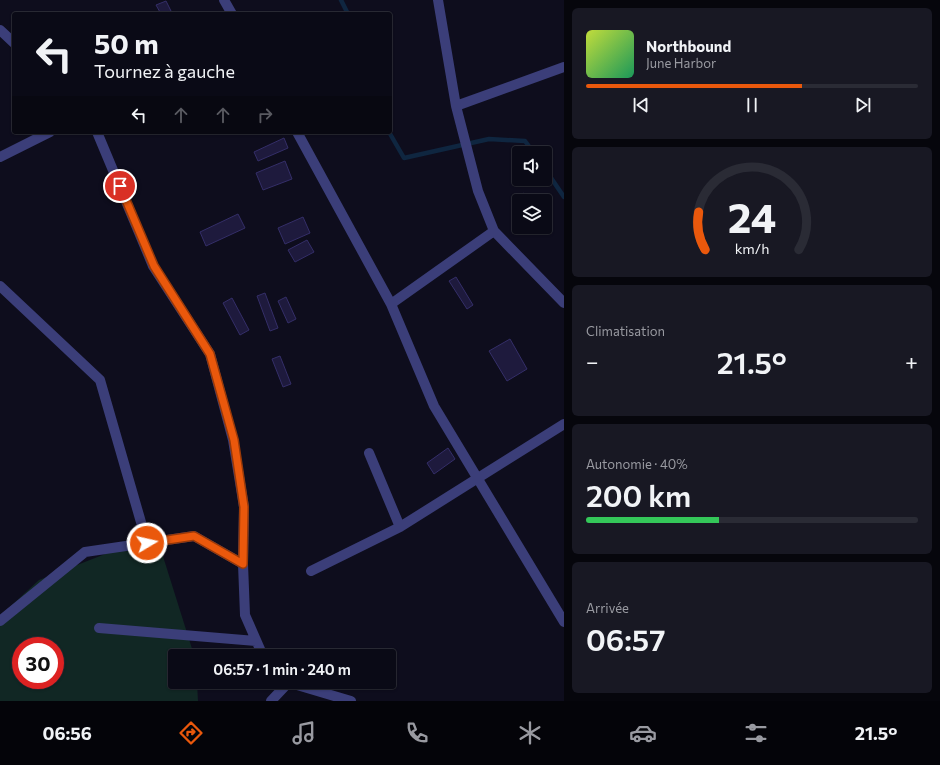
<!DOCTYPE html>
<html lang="fr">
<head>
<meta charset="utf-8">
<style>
  :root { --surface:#0a0a16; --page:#181823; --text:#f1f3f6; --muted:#999aa1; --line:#2a2b35; --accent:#ea580c }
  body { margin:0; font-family:Commissioner,sans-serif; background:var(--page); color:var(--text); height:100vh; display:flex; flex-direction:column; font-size:15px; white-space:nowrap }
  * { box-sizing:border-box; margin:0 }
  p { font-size:13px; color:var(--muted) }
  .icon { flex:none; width:22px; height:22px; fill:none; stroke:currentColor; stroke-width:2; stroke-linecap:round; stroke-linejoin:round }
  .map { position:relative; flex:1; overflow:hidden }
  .details { display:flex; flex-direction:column; gap:8px; padding:8px; background:#06060c; width:376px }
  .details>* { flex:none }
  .banner { position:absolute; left:12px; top:12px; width:380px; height:122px; border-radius:4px; box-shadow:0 1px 3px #0004,0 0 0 1px var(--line); background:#0a0a16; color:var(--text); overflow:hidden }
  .buttons { position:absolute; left:512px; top:146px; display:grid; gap:8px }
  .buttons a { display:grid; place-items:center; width:40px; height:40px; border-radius:4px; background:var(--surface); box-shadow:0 1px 3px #0004,0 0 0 1px var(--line); font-size:20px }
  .speed { position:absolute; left:12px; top:637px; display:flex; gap:8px; font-size:20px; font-weight:700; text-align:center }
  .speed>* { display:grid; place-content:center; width:52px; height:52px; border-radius:50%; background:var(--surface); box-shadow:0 1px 3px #0004,0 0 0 1px var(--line); line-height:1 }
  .speed .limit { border:6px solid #d22; background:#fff; color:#111 }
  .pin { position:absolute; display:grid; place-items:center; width:34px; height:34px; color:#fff; margin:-17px; border:2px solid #fff; border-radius:50%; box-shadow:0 1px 4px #0007 }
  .me { position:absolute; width:44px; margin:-22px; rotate:81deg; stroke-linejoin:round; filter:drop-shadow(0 0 3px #0008) }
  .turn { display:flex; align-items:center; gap:14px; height:84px; padding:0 16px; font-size:18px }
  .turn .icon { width:52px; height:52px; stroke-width:2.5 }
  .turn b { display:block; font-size:28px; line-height:34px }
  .lanes { display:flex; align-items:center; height:38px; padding:0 16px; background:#0003; justify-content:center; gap:20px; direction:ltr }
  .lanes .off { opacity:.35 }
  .big { font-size:30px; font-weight:600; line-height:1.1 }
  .details .widget { flex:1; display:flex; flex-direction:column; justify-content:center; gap:6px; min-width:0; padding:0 14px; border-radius:6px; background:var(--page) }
  .details .dial { align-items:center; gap:0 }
  .dial svg { height:104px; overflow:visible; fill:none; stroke:var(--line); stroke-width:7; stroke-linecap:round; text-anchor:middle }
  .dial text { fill:var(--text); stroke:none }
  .song { display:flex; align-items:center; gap:12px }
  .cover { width:48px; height:48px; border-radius:6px; background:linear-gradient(135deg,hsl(70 70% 55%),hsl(150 70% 35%)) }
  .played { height:4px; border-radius:2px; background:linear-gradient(90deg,var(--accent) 65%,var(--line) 65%) }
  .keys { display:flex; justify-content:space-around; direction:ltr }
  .heat { display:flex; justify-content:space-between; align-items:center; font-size:22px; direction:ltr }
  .charge { height:6px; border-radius:3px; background:linear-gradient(90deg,#34c759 40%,var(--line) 0) }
  .trip { position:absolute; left:168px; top:649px; width:228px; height:40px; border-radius:4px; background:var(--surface); box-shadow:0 1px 3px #0004,0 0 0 1px var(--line); font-weight:600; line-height:40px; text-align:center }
  .menu { display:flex; height:64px; justify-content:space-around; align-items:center; background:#040409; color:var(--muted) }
  .menu .icon { width:28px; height:28px }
  .menu .current { color:var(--accent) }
  .menu b { font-size:18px; color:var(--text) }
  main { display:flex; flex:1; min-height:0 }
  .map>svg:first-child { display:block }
</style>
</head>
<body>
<main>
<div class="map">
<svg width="564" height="701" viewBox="0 0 564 701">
  <rect width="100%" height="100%" fill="#0e0d1d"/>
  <path fill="#112724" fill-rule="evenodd" d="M 156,534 L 194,655 L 194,656 L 175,656 L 175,682 L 197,682 L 198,701 L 0,701 L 0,616 L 39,580 ZM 21,646 L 55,646 L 55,680 L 21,680 Z"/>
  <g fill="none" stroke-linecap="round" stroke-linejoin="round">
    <path stroke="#0f2640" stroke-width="4.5" d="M 341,0 L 348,14
      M 389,132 L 404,158 L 489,139 L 525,141 L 534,153
      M 545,169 L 564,197"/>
  </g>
  <path fill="#1e1a3d" stroke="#342e68" d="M 166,1 L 172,13 L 161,14 L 156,5 Z
    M 284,138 L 288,148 L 258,161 L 254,152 Z
    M 285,161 L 292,179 L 263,190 L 256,173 Z
    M 523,193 L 534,201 L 521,201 L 518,199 Z
    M 238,214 L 245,228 L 206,246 L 200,232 Z
    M 303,217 L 310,233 L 285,244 L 278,228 Z
    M 307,240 L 314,252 L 295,262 L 288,250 Z
    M 456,277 L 473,305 L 467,309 L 449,281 Z
    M 265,293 L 278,328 L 270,331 L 257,296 Z
    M 286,297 L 296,319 L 288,323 L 278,301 Z
    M 232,298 L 249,330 L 240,335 L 223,303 Z
    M 510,339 L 527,369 L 507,381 L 489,351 Z
    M 280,356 L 291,384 L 283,387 L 272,359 Z
    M 448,448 L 455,459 L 434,474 L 427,463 Z"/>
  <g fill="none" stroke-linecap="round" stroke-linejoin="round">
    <path stroke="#3b3e79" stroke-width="10" d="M 224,0 L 232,14
      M 438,0 L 456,106 L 478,191 L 494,231 L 564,303
      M 0,30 L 14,43
      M 456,106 L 564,67
      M 97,132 L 153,266 L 210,354 L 233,440 L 244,507 L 243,564 L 245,615 L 263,656
      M 297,132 L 391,304 L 434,406 L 564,622
      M 0,157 L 50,132
      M 0,286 L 100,380 L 147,543
      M 391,304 L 494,231
      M 369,453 L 400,527
      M 311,571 L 400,527 L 564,424
      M 0,621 L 85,552 L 194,536 L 243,564
      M 99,628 L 256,641
      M 287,682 L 351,701
      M 271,701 L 288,683"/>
  </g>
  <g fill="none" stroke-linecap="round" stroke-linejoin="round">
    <defs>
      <path id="route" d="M 120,186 L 154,266 L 210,354 L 234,440 L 244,507 L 243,564 L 194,536 L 147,543"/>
    </defs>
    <use href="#route" stroke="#983908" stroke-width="10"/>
    <use href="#route" stroke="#ea580c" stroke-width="7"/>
  </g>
</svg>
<div class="buttons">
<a><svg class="icon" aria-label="sound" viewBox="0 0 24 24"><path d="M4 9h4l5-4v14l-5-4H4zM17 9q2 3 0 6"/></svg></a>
<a><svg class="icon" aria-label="layers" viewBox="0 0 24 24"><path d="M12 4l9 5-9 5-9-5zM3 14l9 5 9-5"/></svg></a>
</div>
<div class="speed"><div class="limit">30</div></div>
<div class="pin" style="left:120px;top:186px;background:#d93025"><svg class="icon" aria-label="arrive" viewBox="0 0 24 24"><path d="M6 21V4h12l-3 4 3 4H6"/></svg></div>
<svg class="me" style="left:147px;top:543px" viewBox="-20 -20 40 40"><circle r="17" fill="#ea580c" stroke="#fff" stroke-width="3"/><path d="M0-11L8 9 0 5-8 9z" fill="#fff"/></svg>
<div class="trip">06:57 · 1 min · 240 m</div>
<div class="banner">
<div class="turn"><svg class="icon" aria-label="left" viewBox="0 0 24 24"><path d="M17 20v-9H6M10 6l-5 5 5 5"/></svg><div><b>50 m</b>Tournez à gauche</div></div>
<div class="lanes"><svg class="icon" aria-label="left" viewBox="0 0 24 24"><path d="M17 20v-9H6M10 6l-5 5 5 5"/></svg><svg class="icon off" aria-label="ahead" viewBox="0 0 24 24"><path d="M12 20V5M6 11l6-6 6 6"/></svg><svg class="icon off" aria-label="ahead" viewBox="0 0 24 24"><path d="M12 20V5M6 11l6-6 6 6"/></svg><svg class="icon off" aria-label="right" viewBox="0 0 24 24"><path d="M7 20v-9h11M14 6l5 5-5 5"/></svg></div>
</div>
</div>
<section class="details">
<div class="widget">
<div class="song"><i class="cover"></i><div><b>Northbound</b><p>June Harbor</p></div></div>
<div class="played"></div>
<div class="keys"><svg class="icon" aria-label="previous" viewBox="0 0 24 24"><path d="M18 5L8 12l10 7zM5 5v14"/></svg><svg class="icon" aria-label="pause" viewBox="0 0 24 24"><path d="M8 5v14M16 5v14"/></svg><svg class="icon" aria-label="next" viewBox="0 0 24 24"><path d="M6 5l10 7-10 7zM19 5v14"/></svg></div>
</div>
<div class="widget dial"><svg viewBox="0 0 100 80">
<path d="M14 69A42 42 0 1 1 86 69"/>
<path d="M14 69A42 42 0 0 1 9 40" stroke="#ea580c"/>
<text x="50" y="56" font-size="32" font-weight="700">24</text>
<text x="50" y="72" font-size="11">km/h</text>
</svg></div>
<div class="widget"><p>Climatisation</p>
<div class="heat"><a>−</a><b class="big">21.5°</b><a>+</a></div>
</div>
<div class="widget"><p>Autonomie · 40%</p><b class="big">200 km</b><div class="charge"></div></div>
<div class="widget"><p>Arrivée</p><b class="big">06:57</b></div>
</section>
</main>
<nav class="menu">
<b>06:56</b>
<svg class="icon current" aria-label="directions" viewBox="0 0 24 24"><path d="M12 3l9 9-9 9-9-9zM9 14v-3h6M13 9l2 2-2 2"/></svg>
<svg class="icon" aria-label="music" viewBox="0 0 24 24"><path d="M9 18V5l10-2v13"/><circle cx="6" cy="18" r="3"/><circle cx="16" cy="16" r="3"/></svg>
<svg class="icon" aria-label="phone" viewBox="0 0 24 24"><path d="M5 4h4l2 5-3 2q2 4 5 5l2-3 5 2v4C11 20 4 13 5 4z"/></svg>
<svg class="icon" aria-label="climate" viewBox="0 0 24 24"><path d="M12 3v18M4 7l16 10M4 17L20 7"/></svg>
<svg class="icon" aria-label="car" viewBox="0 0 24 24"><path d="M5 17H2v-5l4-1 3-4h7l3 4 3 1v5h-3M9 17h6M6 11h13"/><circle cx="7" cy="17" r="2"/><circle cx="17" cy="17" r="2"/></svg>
<svg class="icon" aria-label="filters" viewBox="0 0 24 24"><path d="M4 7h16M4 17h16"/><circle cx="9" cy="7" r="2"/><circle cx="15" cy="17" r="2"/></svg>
<b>21.5°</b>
</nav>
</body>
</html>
